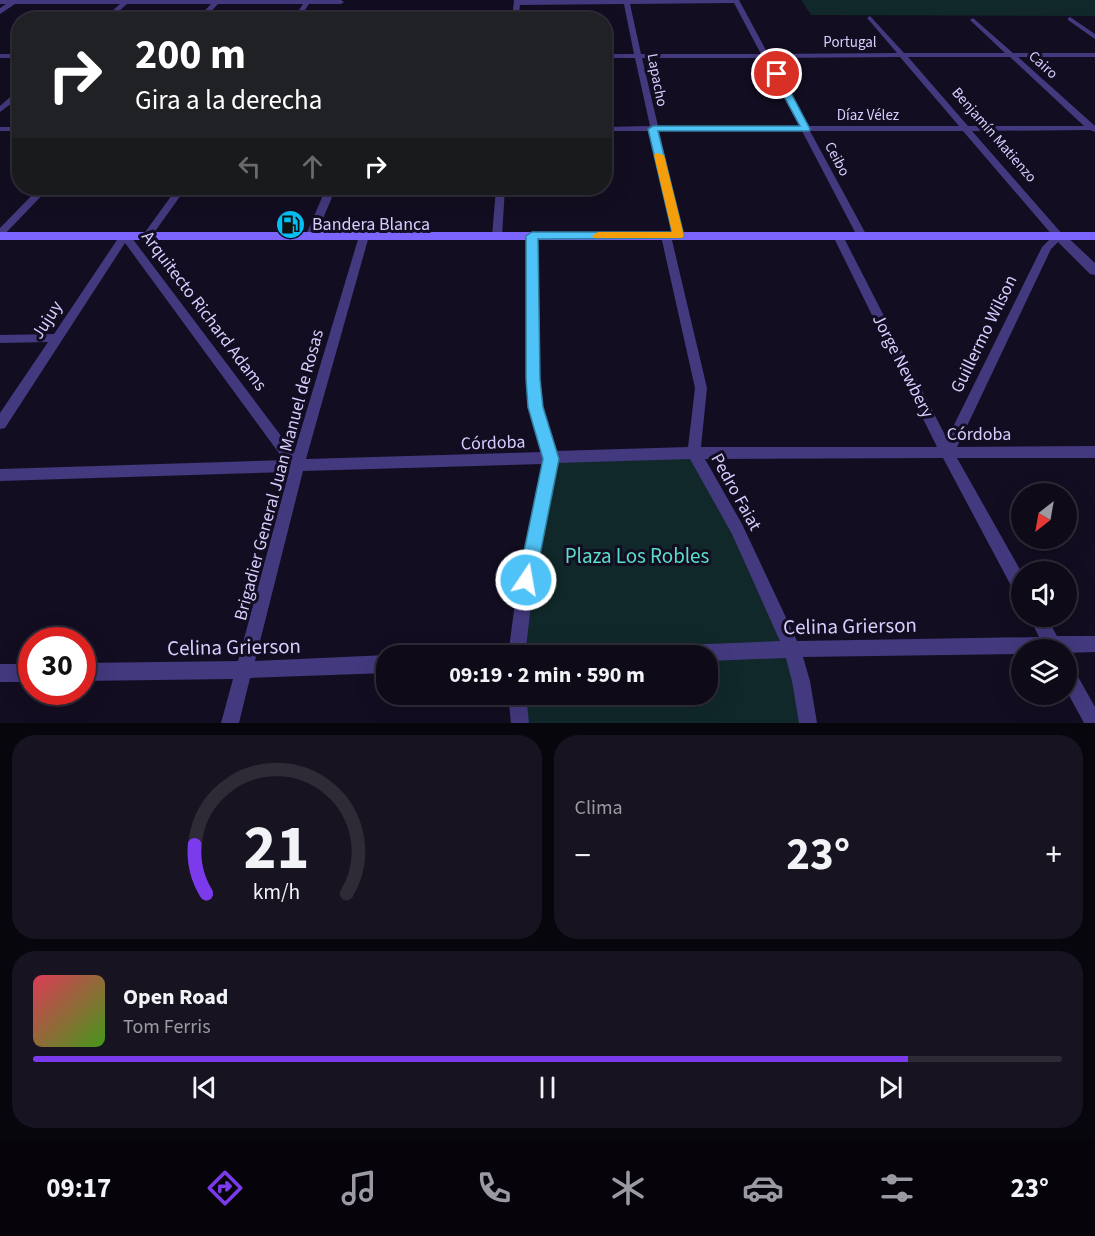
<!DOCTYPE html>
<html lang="es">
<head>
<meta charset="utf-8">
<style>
  :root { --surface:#0e0a18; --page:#171321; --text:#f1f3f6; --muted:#9b9aa2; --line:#2e2b37; --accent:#7c3aed }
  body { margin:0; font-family:"Source Sans 3",sans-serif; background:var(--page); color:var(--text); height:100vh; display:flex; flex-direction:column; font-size:22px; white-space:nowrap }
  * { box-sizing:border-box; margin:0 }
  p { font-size:20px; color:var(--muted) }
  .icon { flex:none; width:33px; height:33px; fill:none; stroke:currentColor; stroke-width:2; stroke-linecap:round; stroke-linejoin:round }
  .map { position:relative; height:723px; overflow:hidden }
  .panel { display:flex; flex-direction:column; gap:12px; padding:12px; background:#08060d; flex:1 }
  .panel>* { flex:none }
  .guide { position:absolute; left:12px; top:12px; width:600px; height:183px; border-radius:24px; box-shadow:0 6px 24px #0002,0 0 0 2px var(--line); background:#202124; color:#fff; overflow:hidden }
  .needle { width:39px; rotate:211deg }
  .tools { position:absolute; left:1011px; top:483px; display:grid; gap:12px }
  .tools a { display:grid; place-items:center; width:66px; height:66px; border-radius:50%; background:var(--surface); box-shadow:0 6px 24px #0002,0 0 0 2px var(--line); font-size:30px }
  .speed { position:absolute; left:18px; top:627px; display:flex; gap:12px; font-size:30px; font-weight:700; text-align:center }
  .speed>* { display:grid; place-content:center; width:78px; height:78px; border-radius:50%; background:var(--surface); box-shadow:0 6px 24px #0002,0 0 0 2px var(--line); line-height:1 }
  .speed .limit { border:9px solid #d22; background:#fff; color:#111 }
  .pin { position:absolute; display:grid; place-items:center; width:51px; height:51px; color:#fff; margin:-26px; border:3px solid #fff; border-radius:50%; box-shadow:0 2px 6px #0007 }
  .me { position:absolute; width:66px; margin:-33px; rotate:12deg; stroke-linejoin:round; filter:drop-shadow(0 0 4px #0008) }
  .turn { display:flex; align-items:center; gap:21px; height:126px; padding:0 24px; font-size:27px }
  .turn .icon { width:78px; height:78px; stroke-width:2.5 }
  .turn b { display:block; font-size:42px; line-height:51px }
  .lanes { display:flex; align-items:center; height:57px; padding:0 24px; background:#0003; justify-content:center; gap:30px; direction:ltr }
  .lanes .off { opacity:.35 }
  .big { font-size:45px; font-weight:700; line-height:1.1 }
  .panel .card { flex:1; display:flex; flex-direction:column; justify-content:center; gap:9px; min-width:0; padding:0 21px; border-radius:24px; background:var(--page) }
  .panel .dial { align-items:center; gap:0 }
  .dial svg { height:156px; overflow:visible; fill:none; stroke:var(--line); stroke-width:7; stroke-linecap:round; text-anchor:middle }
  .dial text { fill:var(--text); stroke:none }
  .song { display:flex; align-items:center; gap:18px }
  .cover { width:72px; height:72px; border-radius:9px; background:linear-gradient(135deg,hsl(350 70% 55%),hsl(100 70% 35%)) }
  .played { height:6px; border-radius:3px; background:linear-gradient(90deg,var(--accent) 85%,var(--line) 85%) }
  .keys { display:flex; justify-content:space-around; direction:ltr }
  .heat { display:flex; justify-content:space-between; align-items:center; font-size:33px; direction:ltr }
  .panel .tiles { flex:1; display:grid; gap:12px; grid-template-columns:1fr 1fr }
  .card:last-child { grid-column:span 2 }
  .trip { position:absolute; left:376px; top:645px; width:342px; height:60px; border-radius:24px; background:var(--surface); box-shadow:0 6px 24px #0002,0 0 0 2px var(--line); font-weight:700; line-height:60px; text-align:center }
  .menu { display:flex; height:96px; justify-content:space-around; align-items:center; background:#06040a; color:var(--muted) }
  .menu .icon { width:42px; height:42px }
  .menu .on { color:var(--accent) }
  .menu b { font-size:27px; color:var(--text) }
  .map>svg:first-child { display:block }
</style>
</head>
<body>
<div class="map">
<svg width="1095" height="723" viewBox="0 0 1095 723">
  <rect width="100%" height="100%" fill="#120d20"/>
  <path fill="#10282a" d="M 801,0 L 1095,0 L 1095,16 L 811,15 Z
    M 694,453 L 792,649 L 808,723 L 520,723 L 517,695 L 708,694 L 708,656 L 516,656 L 551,459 Z"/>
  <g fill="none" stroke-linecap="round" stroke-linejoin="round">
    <path fill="#43397e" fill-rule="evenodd" d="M 0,0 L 341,0 L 344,2 L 341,4 L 309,4 L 298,20 L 292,20 L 303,4 L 218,4 L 203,20 L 196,20 L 211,4 L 127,4 L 109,20 L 102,20 L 120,4 L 0,4 Z
      M 514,0 L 739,0 L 768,54 L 897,53 L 868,19 L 867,18 L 870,16 L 904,53 L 1005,53 L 971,21 L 970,20 L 973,18 L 1013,53 L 1095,53 L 1095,57 L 1018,57 L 1095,126 L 1095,132 L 1090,130 L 972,131 L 1064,236 L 1051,249 L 957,447 L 1095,446 L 1095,458 L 957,458 L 1022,573 L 1022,597 L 1016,595 L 943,458 L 705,459 L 742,524 L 797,641 L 1039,637 L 1029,616 L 1046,616 L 1057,636 L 1095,636 L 1095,652 L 1066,653 L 1066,650 L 1022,650 L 1022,654 L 803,657 L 810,681 L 817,723 L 799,723 L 792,681 L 786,658 L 708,661 L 708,656 L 599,656 L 601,650 L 607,648 L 780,641 L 732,534 L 690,459 L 557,463 L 534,580 L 525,656 L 508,656 L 518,580 L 543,464 L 303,471 L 255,661 L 387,655 L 387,673 L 250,678 L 239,723 L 221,723 L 233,679 L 82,681 L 82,663 L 238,661 L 289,472 L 0,481 L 0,469 L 284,460 L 125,243 L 5,428 L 0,429 L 0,413 L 48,342 L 0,343 L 0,335 L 54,334 L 121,234 L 129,234 L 294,453 L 359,236 L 360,234 L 368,234 L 369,236 L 306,459 L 542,452 L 529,407 L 527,379 L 527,236 L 532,233 L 537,236 L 539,379 L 541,407 L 555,451 L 688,447 L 695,388 L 661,236 L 666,233 L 671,236 L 707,388 L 701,447 L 937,447 L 833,236 L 838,233 L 843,236 L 947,439 L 1042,247 L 1053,236 L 963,131 L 810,131 L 867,236 L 862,239 L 857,236 L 802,131 L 659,131 L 683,236 L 682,238 L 674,238 L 651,131 L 604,131 L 604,127 L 650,126 L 635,58 L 604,58 L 604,54 L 634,54 L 624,4 L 520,5 L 518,20 L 512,20 ZM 734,3 L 761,54 L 641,54 L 630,4 ZM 900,57 L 959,126 L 807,126 L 770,58 ZM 908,57 L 1010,57 L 1084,126 L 968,126 ZM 642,58 L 763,58 L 799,126 L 658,126 Z
      M 1070,17 L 1095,34 L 1095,39 L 1068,20 L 1068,18 Z
      M 0,54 L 20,54 L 20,58 L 0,58 Z
      M 17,91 L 20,91 L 20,97 L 0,112 L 0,106 Z
      M 0,127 L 20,127 L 20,131 L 0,131 Z
      M 39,188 L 49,188 L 3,236 L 0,237 L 0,228 Z
      M 177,188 L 186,188 L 151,237 L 145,237 L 143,235 Z
      M 326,188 L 336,188 L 316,235 L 311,238 L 308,237 L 306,235 Z
      M 496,188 L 505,188 L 502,236 L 497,239 L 492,236 Z
      M 0,664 L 32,664 L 32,682 L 0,682 Z
      M 1066,664 L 1072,666 L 1095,707 L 1095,723 L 1084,723 L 1066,690 Z
      M 508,694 L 526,694 L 529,723 L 511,723 Z"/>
    <path fill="#43397e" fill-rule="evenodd" d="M 12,0 L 21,0 L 0,14 L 0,8 Z
      M 1059,232 L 1063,233 L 1095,263 L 1095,275 L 1090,274 L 1055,239 L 1053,236 L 1055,233 Z"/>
    <path fill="#7b65fd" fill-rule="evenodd" d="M 0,232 L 1095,232 L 1095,240 L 0,240 Z"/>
  </g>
  <path fill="#4fc3f7" stroke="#337fa1" stroke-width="1.5" d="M 774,73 L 781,74 L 810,129 L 809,131 L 658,131 L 684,236 L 682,238 L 538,239 L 540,379 L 543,407 L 559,459 L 535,580 L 533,587 L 526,589 L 520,587 L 518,580 L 543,459 L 528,407 L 526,379 L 526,236 L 532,232 L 672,232 L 648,129 L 653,126 L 800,126 L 772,74 Z"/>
  <path fill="#f59e0b" d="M 656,153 L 664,155 L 684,236 L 682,238 L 594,238 L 592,236 L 598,232 L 672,232 L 654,155 Z"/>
  <defs>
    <symbol id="fuel-disc" viewBox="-11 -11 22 22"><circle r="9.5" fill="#04bff3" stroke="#120d20"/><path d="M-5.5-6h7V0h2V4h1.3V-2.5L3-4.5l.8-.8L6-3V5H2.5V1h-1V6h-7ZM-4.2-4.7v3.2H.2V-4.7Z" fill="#111"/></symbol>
  </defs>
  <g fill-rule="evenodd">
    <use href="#fuel-disc" x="274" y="208" width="33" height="33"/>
  </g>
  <g text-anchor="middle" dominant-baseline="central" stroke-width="6" stroke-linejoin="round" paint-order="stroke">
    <g font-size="15" fill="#d8cdfe" stroke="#120d20">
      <text x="850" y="42">Portugal</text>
      <text transform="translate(1043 65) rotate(42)">Cairo</text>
      <text transform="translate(657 80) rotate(79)">Lapacho</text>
      <text x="868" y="115">Díaz Vélez</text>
      <text transform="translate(994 135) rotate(49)">Benjamín Matienzo</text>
      <text transform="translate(837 159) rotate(62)">Ceibo</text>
    </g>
    <g font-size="18" fill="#d8cdfe" stroke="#120d20" text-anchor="start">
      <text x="312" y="224">Bandera Blanca</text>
    </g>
    <g font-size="18" fill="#d8cdfe" stroke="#120d20">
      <text transform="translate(204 311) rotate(53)">Arquitecto Richard Adams</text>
      <text transform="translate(47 320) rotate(-57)">Jujuy</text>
      <text transform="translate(984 334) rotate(-64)">Guillermo Wilson</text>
      <text transform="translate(903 366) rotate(63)">Jorge Newbery</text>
      <text x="979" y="434">Córdoba</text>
      <text transform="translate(493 443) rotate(-2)">Córdoba</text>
      <text transform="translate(279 475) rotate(-75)">Brigadier General Juan Manuel de Rosas</text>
      <text transform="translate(736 492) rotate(61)">Pedro Faiat</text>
    </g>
    <g font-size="21" fill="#5addcb" stroke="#120d20">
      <text x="637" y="556">Plaza Los Robles</text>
    </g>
    <g font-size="21" fill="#d8cdfe" stroke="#120d20">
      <text transform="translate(850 626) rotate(-1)">Celina Grierson</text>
      <text transform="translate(234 647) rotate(-1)">Celina Grierson</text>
    </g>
  </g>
</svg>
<div class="tools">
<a><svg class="needle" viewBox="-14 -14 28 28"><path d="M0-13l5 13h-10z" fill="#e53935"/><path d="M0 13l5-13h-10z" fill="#9b9aa2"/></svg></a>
<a><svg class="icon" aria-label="sound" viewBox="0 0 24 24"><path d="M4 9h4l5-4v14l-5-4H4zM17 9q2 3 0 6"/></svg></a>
<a><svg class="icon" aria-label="layers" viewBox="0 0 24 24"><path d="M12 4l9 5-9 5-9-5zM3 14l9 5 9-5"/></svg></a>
</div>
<div class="speed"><div class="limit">30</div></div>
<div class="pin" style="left:777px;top:74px;background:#d93025"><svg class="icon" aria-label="arrive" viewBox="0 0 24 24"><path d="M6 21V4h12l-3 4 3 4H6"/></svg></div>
<svg class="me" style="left:526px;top:580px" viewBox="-20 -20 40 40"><circle r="17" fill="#4fc3f7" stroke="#fff" stroke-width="3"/><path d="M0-11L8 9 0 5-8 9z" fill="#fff"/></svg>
<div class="trip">09:19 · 2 min · 590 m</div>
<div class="guide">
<div class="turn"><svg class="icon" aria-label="right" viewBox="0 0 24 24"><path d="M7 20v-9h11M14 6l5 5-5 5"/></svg><div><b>200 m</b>Gira a la derecha</div></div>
<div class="lanes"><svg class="icon off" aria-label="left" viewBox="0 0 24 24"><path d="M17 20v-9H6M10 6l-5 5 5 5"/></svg><svg class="icon off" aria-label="ahead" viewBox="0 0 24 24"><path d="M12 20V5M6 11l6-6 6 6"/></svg><svg class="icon" aria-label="right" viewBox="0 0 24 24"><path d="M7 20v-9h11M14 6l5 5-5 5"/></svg></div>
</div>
</div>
<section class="panel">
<div class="tiles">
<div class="card dial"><svg viewBox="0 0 100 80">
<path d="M14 69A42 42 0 1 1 86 69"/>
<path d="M14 69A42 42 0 0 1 8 44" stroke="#7c3aed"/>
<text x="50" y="56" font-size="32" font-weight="700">21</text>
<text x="50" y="72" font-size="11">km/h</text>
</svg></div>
<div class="card"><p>Clima</p>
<div class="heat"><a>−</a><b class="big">23°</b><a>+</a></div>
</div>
<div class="card">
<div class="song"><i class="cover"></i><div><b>Open Road</b><p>Tom Ferris</p></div></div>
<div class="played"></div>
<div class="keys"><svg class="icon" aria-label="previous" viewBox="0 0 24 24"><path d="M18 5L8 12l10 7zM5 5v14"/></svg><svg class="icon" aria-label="pause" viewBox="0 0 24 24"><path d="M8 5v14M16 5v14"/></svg><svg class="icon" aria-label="next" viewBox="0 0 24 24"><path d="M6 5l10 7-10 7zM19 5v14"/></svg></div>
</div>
</div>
</section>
<nav class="menu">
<b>09:17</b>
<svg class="icon on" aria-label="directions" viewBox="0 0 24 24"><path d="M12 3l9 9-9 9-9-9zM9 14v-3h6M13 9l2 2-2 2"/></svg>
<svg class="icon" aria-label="music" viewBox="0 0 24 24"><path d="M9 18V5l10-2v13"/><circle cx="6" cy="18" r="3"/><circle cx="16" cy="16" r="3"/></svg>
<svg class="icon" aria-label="phone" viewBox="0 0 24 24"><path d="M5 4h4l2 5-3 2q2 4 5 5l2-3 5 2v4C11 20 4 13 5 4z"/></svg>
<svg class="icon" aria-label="climate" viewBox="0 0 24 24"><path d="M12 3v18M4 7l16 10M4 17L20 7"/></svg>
<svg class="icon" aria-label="car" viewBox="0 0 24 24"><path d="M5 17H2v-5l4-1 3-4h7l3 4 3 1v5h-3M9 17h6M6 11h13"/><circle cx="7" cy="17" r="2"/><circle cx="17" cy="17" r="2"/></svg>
<svg class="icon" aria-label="filters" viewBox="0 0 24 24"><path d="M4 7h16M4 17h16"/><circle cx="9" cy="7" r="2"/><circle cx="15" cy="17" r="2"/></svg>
<b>23°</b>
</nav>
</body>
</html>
